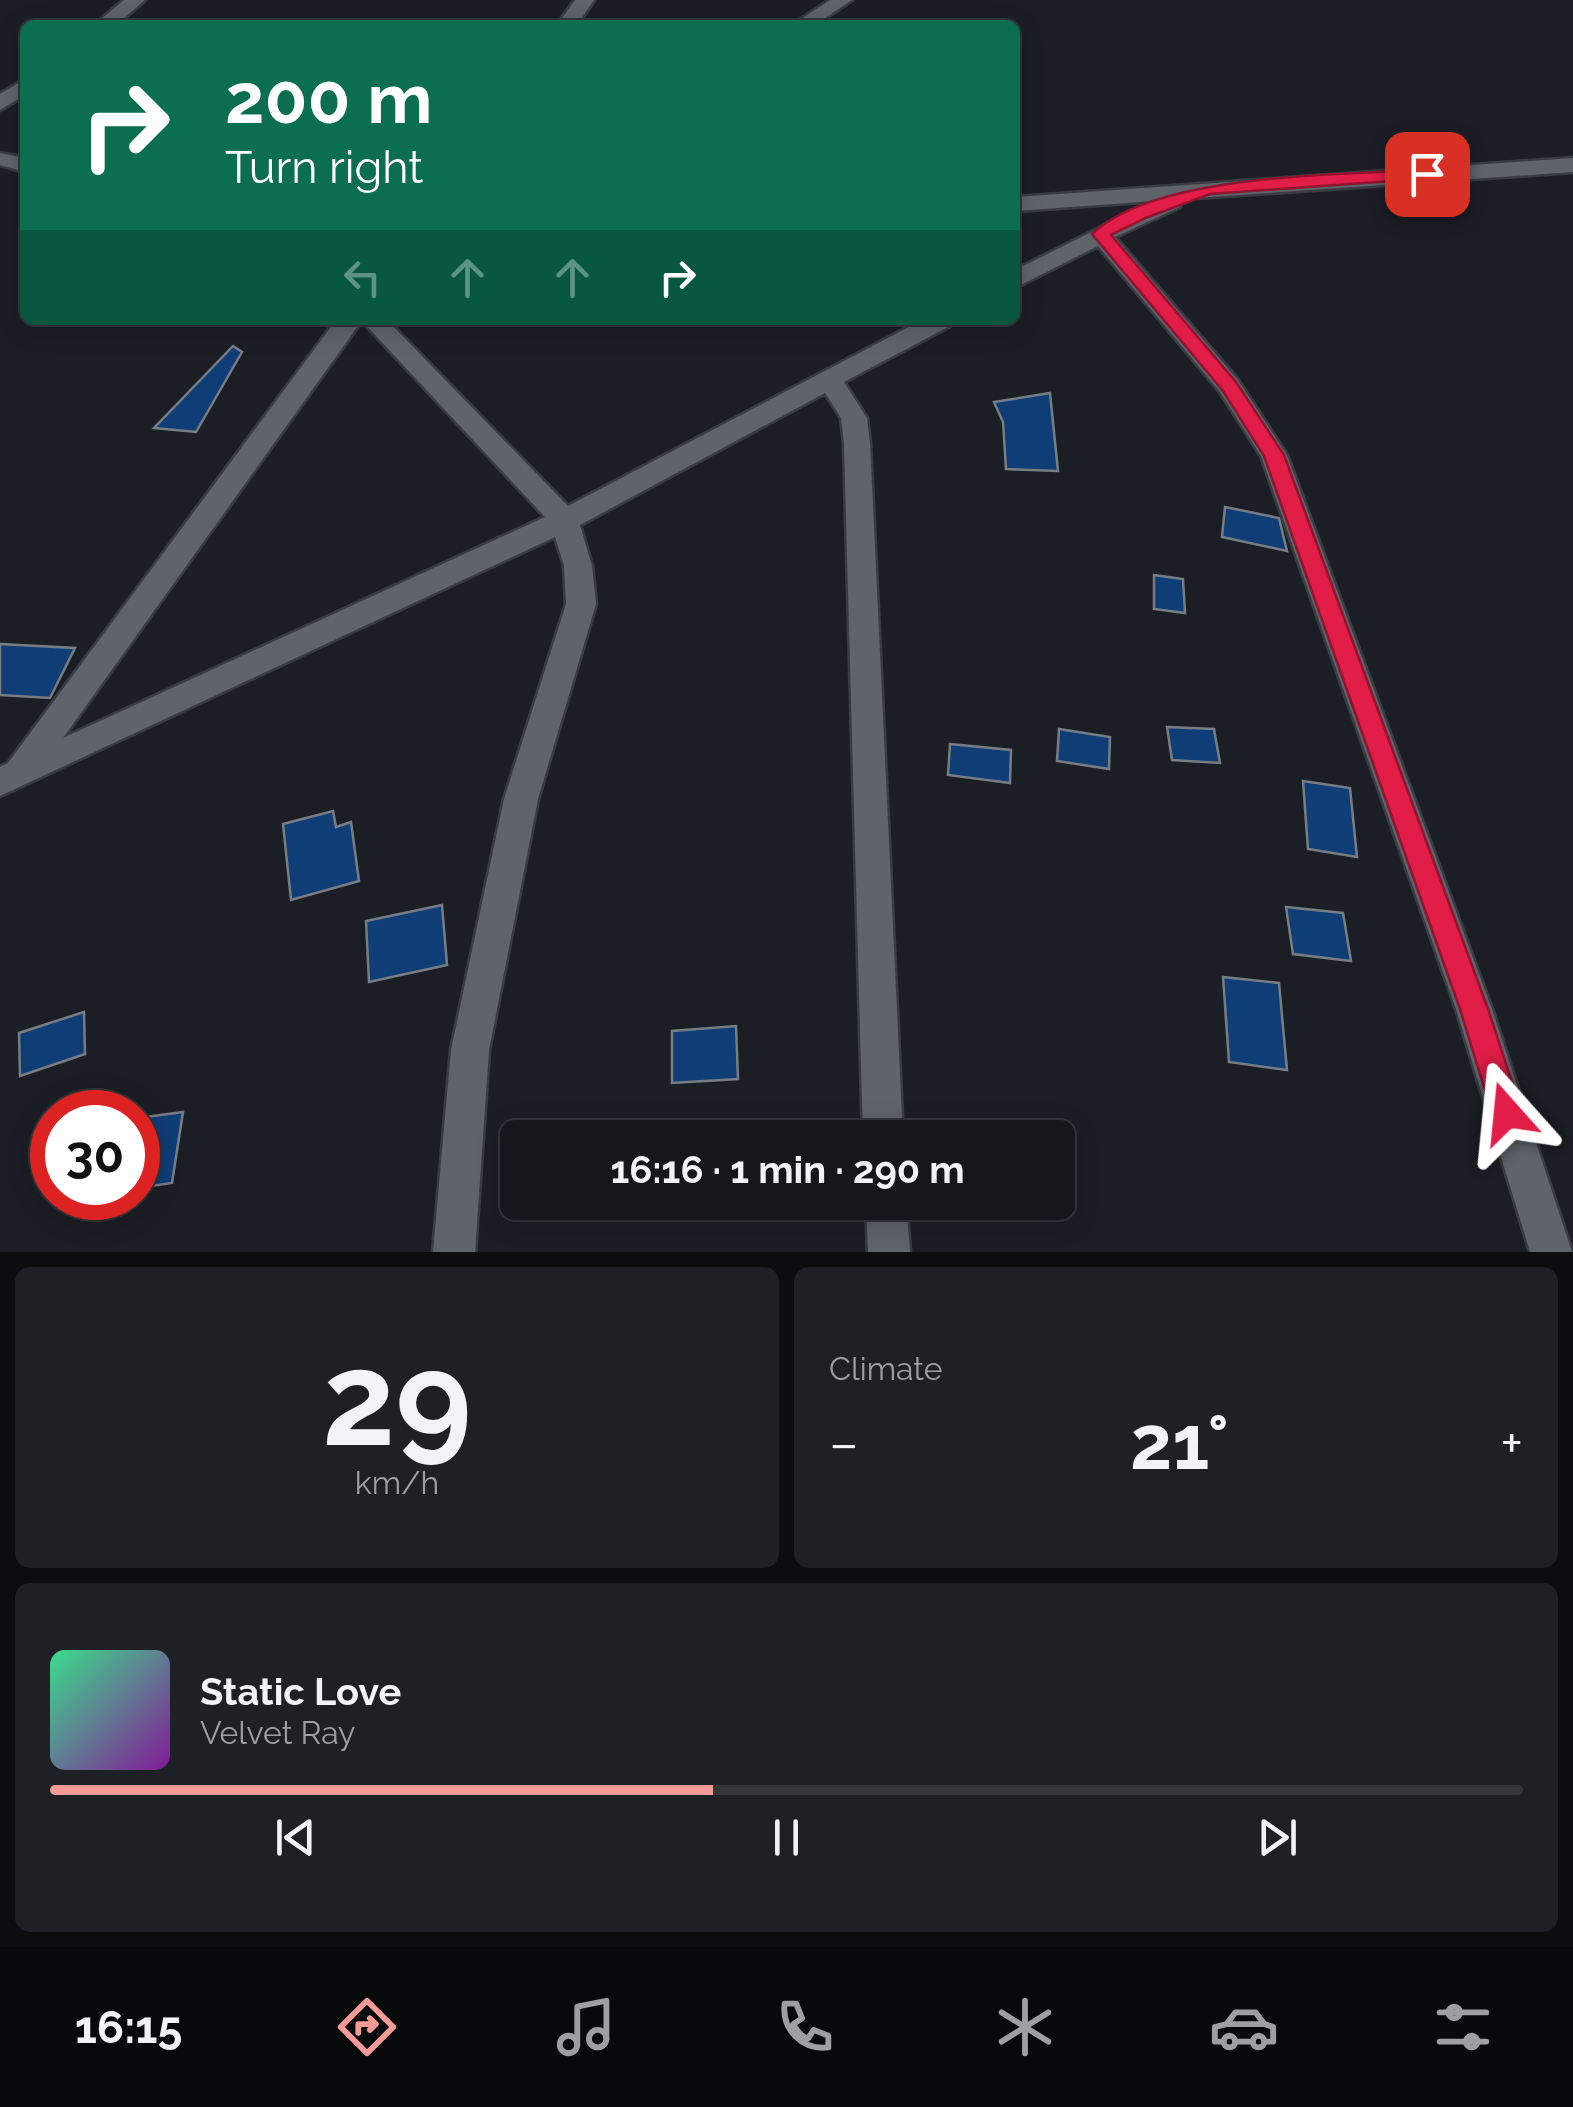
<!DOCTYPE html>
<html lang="en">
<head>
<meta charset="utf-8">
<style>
  :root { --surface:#14171c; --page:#1d2025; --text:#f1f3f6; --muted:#9d9fa3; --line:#33363b; --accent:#f59b97 }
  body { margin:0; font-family:Raleway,sans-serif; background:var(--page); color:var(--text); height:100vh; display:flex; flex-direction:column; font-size:38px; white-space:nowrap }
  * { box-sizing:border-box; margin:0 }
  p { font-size:32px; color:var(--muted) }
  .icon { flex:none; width:55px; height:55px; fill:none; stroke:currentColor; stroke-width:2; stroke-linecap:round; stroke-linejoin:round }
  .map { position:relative; height:1252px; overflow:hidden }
  .side { display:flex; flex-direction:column; gap:15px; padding:15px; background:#0b0d0f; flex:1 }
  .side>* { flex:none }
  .guide { position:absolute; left:20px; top:20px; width:1000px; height:305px; border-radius:15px; box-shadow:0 5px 25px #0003,0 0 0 2px var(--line); background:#0b6e4f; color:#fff; overflow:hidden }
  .speed { position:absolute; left:30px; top:1090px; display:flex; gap:20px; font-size:50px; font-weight:700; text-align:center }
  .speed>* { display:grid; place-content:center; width:130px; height:130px; border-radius:50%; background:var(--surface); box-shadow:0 5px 25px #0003,0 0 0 2px var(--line); line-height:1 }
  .speed .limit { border:15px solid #d22; background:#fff; color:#111 }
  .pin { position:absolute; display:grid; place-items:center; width:85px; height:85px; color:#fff; margin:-42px; border-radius:20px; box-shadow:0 5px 15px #0006 }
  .me { position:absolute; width:110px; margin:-55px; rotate:342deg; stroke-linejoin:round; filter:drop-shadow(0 0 8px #0008) }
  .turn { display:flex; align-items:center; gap:35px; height:210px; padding:0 40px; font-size:45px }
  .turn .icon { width:130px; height:130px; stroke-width:2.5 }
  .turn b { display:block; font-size:70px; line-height:85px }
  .lanes { display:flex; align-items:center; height:95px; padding:0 40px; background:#0003; justify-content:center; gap:50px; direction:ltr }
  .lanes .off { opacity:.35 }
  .big { font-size:75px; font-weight:700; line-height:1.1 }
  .side .card { flex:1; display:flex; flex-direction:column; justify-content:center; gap:15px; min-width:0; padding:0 35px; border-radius:15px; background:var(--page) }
  .side .dial { align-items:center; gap:0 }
  .dial b { font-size:130px; line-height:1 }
  .song { display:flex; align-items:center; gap:30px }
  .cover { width:120px; height:120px; border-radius:15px; background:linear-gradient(135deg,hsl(150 70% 55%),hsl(290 70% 35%)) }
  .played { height:10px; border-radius:5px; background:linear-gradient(90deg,var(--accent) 45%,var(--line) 45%) }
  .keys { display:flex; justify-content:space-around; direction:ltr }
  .heat { display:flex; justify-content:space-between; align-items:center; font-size:55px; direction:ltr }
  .side .tiles { flex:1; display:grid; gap:15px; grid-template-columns:1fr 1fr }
  .card:last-child { grid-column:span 2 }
  .trip { position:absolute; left:500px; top:1120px; width:575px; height:100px; border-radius:15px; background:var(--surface); box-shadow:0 5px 25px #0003,0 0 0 2px var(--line); font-weight:700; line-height:100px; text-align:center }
  .tab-bar { display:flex; height:160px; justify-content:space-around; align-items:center; background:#08090b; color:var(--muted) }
  .tab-bar .icon { width:70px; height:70px }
  .tab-bar .active { color:var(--accent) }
  .tab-bar b { font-size:45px; color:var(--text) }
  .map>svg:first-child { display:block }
</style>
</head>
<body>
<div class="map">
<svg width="1573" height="1252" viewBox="0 0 1573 1252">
  <rect width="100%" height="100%" fill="#1b1f25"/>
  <path fill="#0f3d76" stroke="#787d84" stroke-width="2.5" d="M 233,346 L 242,352 L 196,432 L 154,428 Z
    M 1050,393 L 1058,471 L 1006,469 L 1003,422 L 994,402 Z
    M 1225,507 L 1279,518 L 1287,551 L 1222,537 Z
    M 1154,575 L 1183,579 L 1185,613 L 1154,609 Z
    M 0,644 L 75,648 L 50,698 L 0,695 Z
    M 1167,727 L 1214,729 L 1220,763 L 1172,760 Z
    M 1059,729 L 1110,737 L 1109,769 L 1057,761 Z
    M 950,744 L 1011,750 L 1010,783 L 948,775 Z
    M 1303,781 L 1350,788 L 1357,857 L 1308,849 Z
    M 333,811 L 336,827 L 351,822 L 359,881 L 291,900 L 283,824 Z
    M 442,905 L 447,965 L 369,982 L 366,921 Z
    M 1286,907 L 1343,913 L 1351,961 L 1293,954 Z
    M 1223,977 L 1279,983 L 1287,1070 L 1229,1062 Z
    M 84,1012 L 85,1054 L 20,1076 L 19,1033 Z
    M 736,1026 L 738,1079 L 672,1083 L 672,1031 Z
    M 183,1112 L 172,1183 L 138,1188 L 138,1118 Z"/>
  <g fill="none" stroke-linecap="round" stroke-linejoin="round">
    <defs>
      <path id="minor" d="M 124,0 L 145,0 L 116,25 L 94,25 Z
        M 575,0 L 594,0 L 577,25 L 557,25 Z
        M 830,0 L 852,0 L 815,25 L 792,25 Z
        M 25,79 L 25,95 L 0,110 L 0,94 Z
        M 0,153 L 25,158 L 25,172 L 0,165 Z
        M 1573,158 L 1573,172 L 1181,199 L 1180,207 L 1115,237 L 1238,380 L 1287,455 L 1492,1009 L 1572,1252 L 1530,1252 L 1456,1009 L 1261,456 L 1220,392 L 1098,246 L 1015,288 L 1015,270 L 1154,201 L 1015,211 L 1015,197 Z
        M 336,320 L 387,320 L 568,506 L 922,320 L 953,320 L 950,326 L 844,382 L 867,418 L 870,443 L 903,1138 L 863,1138 L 844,443 L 841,418 L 825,393 L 580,525 L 592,566 L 596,604 L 538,799 L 489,1050 L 475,1252 L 433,1252 L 451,1050 L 504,799 L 566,604 L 564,566 L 555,537 L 0,796 L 0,767 L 8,763 ZM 361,320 L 545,517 L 63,738 L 358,326 Z
        M 866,1202 L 906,1202 L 910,1252 L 868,1252 Z"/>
    </defs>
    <use href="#minor" stroke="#393c41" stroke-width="5"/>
    <use href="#minor" fill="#5f646b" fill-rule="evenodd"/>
  </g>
  <path fill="#e11d48" stroke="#92132f" stroke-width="2.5" d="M 1427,170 L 1435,174 L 1433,178 L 1210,194 L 1148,217 L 1111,235 L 1236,382 L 1284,455 L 1488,1009 L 1522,1113 L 1517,1123 L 1507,1128 L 1497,1123 L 1492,1113 L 1460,1009 L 1264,456 L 1223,391 L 1092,234 C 1155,173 1340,175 1427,170 Z"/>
</svg>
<div class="speed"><div class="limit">30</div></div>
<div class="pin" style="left:1427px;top:174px;background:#d93025"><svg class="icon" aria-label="arrive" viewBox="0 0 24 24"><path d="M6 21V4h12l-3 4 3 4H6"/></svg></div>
<svg class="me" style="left:1507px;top:1113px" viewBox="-20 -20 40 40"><path d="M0-17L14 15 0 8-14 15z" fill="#e11d48" stroke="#fff" stroke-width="4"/></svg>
<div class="trip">16:16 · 1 min · 290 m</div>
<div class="guide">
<div class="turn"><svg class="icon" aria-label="right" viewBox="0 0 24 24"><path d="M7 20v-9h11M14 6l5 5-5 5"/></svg><div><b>200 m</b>Turn right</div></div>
<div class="lanes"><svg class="icon off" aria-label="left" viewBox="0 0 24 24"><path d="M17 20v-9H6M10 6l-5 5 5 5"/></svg><svg class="icon off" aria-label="ahead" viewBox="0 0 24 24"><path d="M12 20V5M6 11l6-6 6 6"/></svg><svg class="icon off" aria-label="ahead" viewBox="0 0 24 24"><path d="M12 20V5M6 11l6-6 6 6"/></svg><svg class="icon" aria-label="right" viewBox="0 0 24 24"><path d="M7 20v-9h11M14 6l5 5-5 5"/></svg></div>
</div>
</div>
<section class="side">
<div class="tiles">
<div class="card dial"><b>29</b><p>km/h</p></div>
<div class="card"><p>Climate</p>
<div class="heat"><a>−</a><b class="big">21°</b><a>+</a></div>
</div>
<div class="card">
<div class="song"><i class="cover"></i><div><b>Static Love</b><p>Velvet Ray</p></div></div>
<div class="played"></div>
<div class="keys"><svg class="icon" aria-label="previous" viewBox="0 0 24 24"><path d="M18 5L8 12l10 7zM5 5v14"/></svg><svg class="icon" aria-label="pause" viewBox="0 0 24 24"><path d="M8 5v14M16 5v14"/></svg><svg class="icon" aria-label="next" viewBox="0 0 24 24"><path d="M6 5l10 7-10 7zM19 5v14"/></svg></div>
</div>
</div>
</section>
<nav class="tab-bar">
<b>16:15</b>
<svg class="icon active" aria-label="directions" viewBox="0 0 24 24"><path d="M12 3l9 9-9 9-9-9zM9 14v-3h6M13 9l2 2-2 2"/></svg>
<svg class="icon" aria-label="music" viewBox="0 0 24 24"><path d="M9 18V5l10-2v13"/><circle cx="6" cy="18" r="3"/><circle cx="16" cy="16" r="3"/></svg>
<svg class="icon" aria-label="phone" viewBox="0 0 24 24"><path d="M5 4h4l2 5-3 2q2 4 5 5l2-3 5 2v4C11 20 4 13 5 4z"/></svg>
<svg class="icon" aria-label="climate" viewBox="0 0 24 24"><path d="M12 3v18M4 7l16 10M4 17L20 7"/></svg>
<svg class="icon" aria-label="car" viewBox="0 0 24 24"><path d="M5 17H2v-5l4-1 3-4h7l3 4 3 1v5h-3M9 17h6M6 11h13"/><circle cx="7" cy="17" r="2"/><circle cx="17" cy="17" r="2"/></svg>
<svg class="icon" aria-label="filters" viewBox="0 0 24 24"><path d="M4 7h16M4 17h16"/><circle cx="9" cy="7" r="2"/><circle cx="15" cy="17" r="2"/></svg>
</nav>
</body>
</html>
